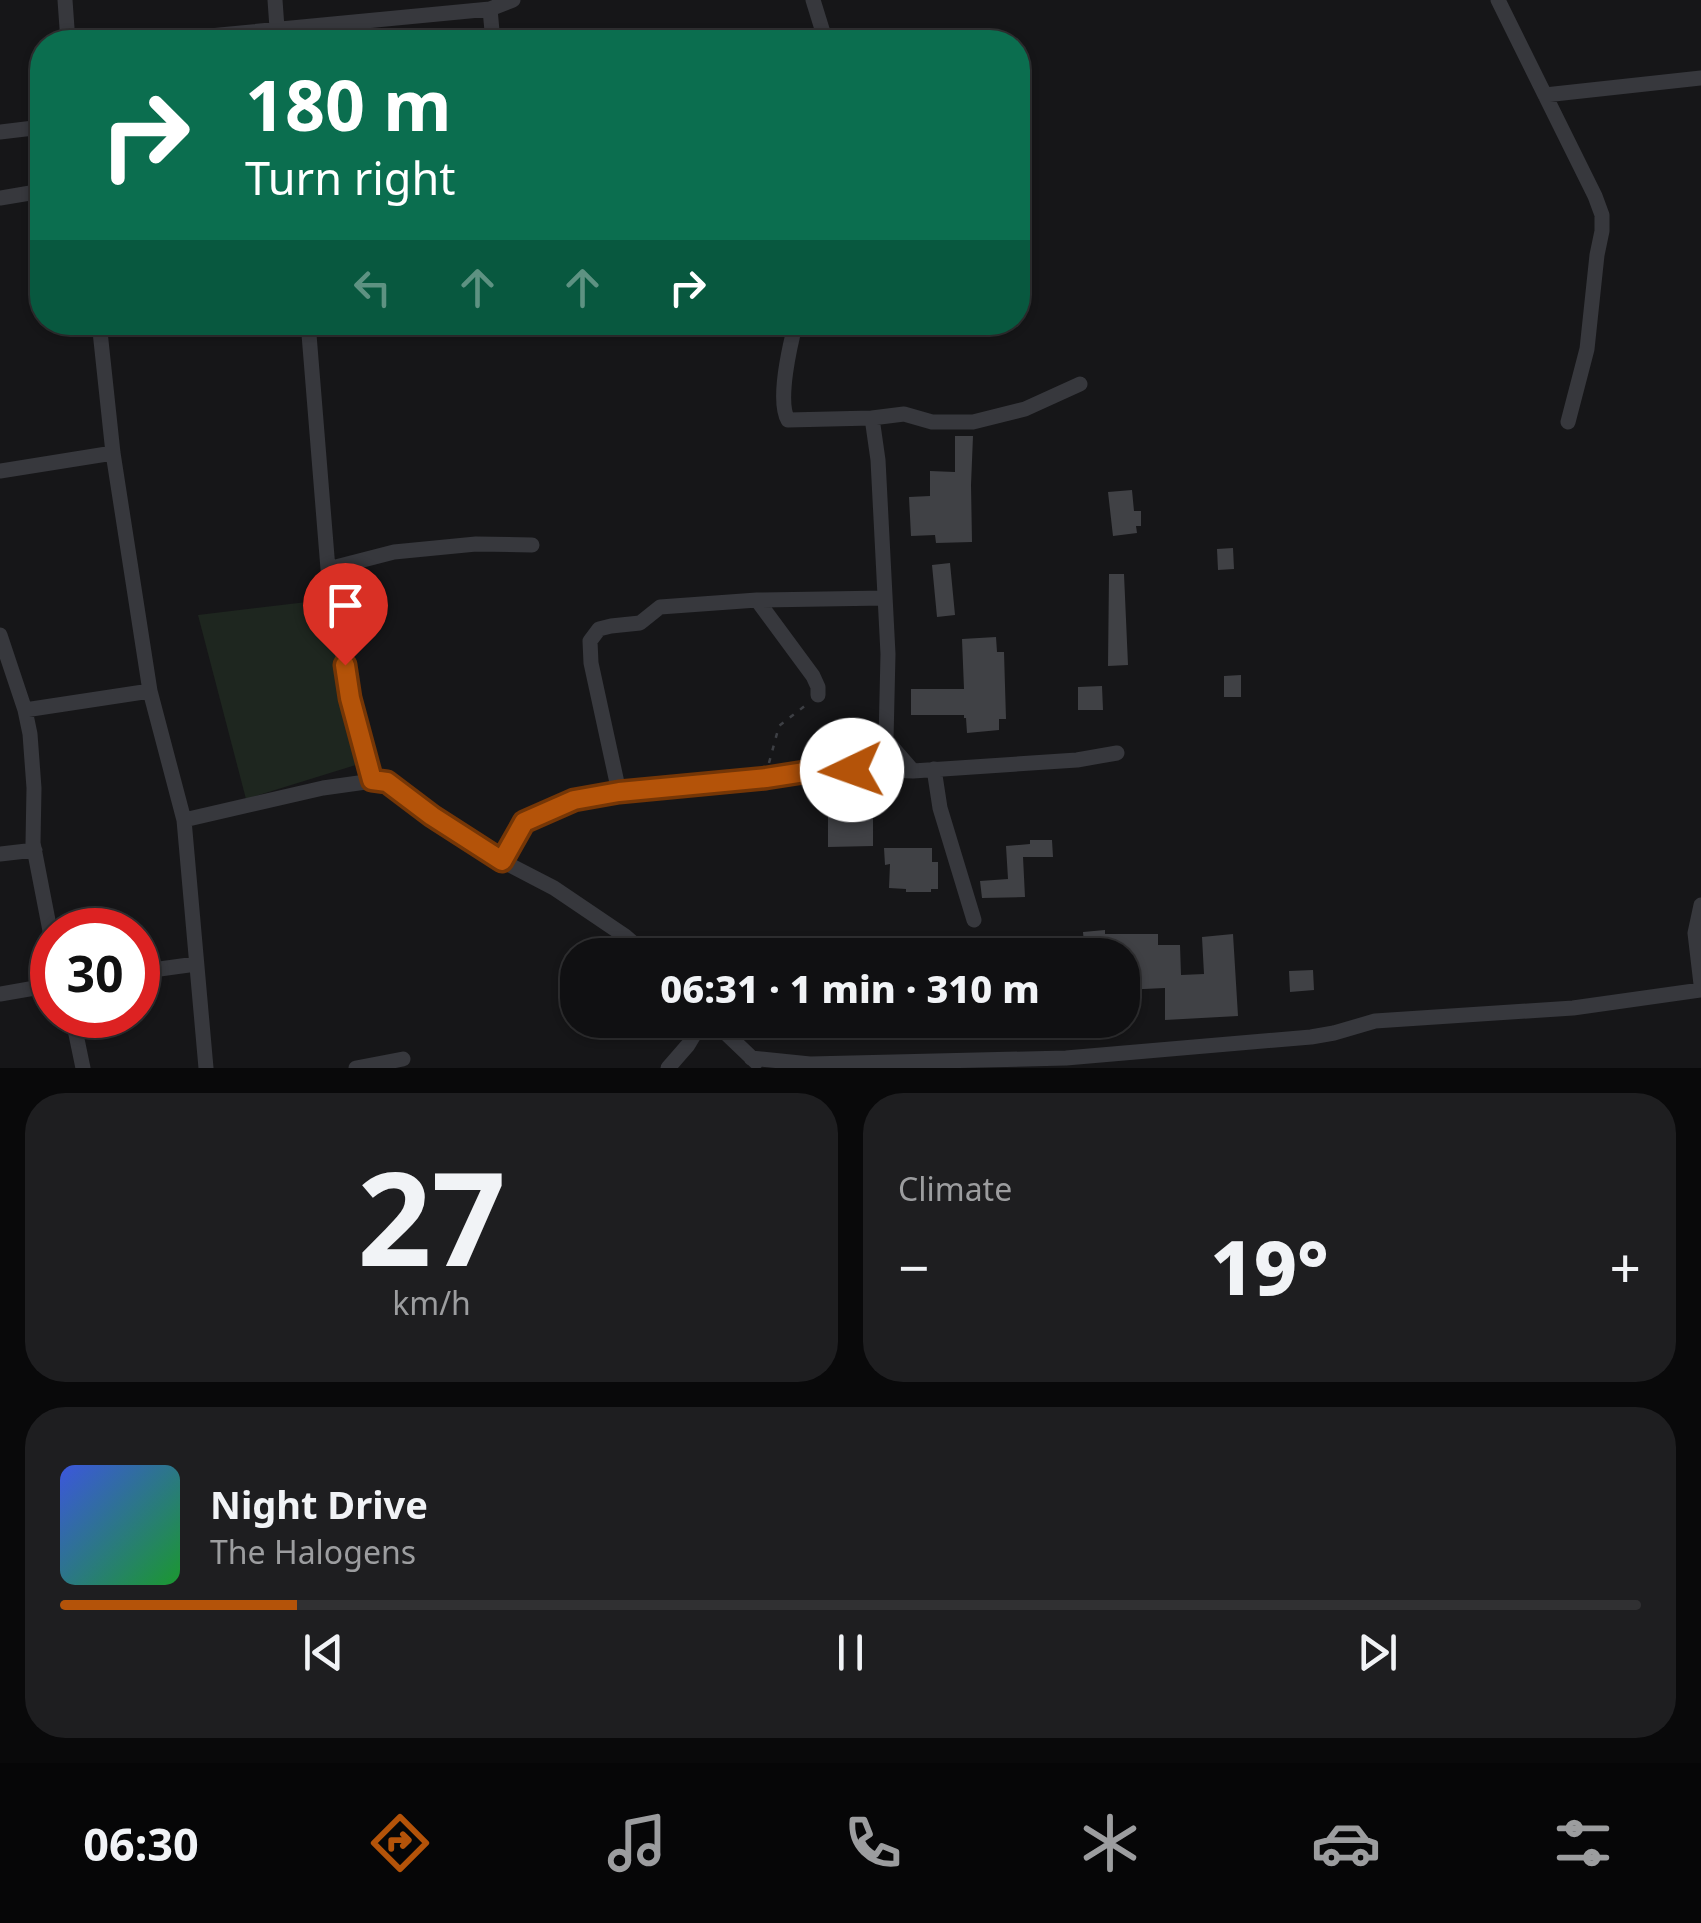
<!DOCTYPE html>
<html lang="en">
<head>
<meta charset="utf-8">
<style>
  :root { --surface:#101012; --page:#1e1e20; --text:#f1f3f6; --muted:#9c9d9f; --line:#303032; --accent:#b45309 }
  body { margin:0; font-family:"Noto Sans",sans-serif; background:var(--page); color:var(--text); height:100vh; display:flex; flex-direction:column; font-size:38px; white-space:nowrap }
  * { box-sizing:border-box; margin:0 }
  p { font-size:32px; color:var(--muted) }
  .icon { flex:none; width:55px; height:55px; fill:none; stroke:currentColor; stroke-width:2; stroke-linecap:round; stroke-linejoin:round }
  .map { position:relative; height:1068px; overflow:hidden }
  .drawer { display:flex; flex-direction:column; gap:25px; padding:25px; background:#09090a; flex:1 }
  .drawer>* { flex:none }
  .banner { position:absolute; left:30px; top:30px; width:1000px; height:305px; border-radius:40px; box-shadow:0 2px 8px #0004,0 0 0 2px var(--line); background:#0b6e4f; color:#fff; overflow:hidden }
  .speed { position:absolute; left:30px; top:908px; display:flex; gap:20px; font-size:50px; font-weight:700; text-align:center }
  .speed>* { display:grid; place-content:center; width:130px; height:130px; border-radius:50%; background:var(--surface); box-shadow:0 2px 8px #0004,0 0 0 2px var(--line); line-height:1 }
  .speed .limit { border:15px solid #d22; background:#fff; color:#111 }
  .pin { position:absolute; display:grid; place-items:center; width:85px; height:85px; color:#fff; margin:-102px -42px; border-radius:50% 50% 50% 0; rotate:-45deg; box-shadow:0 0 10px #0007 }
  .pin .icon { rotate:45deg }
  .me { position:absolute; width:110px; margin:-55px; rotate:267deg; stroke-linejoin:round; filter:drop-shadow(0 0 8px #0008) }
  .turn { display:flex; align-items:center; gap:35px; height:210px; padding:0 50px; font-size:45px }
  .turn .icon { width:130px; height:130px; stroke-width:2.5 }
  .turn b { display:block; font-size:70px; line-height:85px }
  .lanes { display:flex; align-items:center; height:95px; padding:0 50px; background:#0003; justify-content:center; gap:50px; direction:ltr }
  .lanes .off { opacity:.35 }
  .big { font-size:75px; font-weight:800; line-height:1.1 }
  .drawer .widget { flex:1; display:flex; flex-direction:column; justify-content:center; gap:15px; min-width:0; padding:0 35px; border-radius:40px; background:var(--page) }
  .drawer .dial { align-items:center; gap:0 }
  .dial b { font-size:130px; line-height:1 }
  .song { display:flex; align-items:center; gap:30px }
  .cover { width:120px; height:120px; border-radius:15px; background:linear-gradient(135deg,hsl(230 70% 55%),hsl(130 70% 35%)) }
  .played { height:10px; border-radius:5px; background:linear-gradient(90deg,var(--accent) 15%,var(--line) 15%) }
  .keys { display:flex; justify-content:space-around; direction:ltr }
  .heat { display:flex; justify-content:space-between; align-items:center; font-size:55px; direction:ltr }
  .drawer .tiles { flex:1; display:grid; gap:25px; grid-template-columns:1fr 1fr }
  .widget:last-child { grid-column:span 2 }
  .trip { position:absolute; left:560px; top:938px; width:580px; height:100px; border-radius:40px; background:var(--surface); box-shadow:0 2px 8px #0004,0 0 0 2px var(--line); font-weight:800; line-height:100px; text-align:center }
  .dock { display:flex; height:160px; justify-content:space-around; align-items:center; background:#060607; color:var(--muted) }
  .dock .icon { width:70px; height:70px }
  .dock .active { color:var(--accent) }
  .dock b { font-size:45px; color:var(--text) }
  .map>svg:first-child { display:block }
</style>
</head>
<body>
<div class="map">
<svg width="1701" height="1068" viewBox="0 0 1701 1068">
  <rect width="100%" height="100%" fill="#161618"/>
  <path fill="#1e261f" d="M 324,600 L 359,764 L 246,799 L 198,615 Z"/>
  <path fill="#404145" d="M 955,436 L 973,436 L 971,485 L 972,542 L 936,543 L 935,535 L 911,536 L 909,497 L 930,496 L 930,471 L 955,472 Z
    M 1132,490 L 1134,511 L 1141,511 L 1141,526 L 1136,526 L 1137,533 L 1113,536 L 1108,492 Z
    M 1233,548 L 1234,569 L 1218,570 L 1217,549 Z
    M 950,563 L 955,615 L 937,617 L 932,565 Z
    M 1109,574 L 1124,574 L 1128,665 L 1108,666 Z
    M 996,637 L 997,652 L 1004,652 L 1005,686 L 1006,719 L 999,719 L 999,730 L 967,733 L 966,718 L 964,718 L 964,715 L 911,715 L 911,689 L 964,689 L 962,639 Z
    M 1241,675 L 1241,697 L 1224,697 L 1224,676 Z
    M 1102,686 L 1103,710 L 1078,710 L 1078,687 Z
    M 873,810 L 873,846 L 828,847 L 828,811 Z
    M 1030,840 L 1052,840 L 1053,857 L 1023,857 L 1025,897 L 982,898 L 980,881 L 1008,879 L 1006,846 L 1030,844 Z
    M 884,848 L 932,848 L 932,862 L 938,862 L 938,889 L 931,889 L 931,892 L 906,892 L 906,889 L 889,888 L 890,864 L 885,865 Z
    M 1105,930 L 1105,934 L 1158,934 L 1158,945 L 1180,945 L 1181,975 L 1204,974 L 1202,937 L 1233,934 L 1238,1016 L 1165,1020 L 1165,988 L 1122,990 L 1122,955 L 1085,955 L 1083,932 Z
    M 1001,936 L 1001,955 L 961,955 L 961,937 Z
    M 1313,970 L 1314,990 L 1290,992 L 1289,971 Z
    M 882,1020 L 904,1020 L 905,1030 L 883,1032 Z"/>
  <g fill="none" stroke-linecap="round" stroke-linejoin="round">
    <path stroke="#3d3f44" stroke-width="2.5" stroke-dasharray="5 8" stroke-linecap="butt" d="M 769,763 L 779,726 L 806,705"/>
    <path stroke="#37383d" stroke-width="15" d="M 65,0 L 68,42
      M 275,0 L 278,42
      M 813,0 L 826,42
      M 1498,0 L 1595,196 L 1602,215 L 1602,231 L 1597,255 L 1587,349 L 1568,422
      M 490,9 L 493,42
      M 146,42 L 490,9 L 513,0
      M 1545,95 L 1701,78
      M 0,132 L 42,127
      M 0,198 L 42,191
      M 99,322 L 113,453 L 150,691 L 184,820 L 206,1068
      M 308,322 L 328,569 L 350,698 L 372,780
      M 796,322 C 790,345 777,401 788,420 L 872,418 L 904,414 L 932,422 L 973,422 L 1025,409 L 1080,384
      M 872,418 L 878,460 L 888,654 L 886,740 L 913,771
      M 0,471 L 113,453
      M 328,569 L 394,552 L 476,544 L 532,545
      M 757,600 L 813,676 L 818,687 L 818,695
      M 0,635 L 25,710 L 30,734 L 34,788 L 33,843 L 52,941
      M 25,710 L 150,691
      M 832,768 L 886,740
      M 934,769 L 940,808 L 974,920
      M 619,792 L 591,663 L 590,641 L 599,629 L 611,626 L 640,623 L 660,607 L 757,600 L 885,598
      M 184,820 L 323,788 L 380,780 L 502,861 L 554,888 L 625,936 L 647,955
      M 0,854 L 35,850
      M 502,861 L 524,822 L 574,800 L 619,792 L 766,778 L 830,768 L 913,771 L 1077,760 L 1117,753
      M 1701,905 L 1695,933 L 1701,984
      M 138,972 L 196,964
      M 0,994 L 52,985
      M 72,1015 L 83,1068
      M 712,1020 L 756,1062
      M 751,1058 L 810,1064 L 1066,1058 L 1311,1037 L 1334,1033 L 1375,1021 L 1573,1008 L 1701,990
      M 356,1068 L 403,1059
      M 668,1068 L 688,1045 L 703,1020"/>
  </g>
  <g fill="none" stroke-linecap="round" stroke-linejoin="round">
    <defs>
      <path id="route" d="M 345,665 L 350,698 L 372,780 L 387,782 L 432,816 L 502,861 L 524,822 L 574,800 L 619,792 L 766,778 L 830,768 L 852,770"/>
    </defs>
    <use href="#route" stroke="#753606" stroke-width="25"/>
    <use href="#route" stroke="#b45309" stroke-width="18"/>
  </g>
</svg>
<div class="speed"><div class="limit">30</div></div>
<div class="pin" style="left:345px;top:665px;background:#d93025"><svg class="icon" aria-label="arrive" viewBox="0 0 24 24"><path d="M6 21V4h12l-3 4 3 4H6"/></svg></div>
<svg class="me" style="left:852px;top:770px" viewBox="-20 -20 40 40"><circle r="19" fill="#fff"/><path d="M0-13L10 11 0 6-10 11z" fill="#b45309"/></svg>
<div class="trip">06:31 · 1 min · 310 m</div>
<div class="banner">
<div class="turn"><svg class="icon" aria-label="right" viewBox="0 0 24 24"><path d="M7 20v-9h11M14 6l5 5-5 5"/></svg><div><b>180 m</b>Turn right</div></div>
<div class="lanes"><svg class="icon off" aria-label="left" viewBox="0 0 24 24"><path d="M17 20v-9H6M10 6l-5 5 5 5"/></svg><svg class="icon off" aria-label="ahead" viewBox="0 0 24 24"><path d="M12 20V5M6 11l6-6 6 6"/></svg><svg class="icon off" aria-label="ahead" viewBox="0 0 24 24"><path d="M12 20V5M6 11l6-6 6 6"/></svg><svg class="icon" aria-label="right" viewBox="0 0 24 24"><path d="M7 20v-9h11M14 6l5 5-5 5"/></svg></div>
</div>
</div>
<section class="drawer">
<div class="tiles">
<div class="widget dial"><b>27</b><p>km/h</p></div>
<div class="widget"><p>Climate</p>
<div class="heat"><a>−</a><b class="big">19°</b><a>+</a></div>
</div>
<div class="widget">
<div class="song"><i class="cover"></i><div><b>Night Drive</b><p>The Halogens</p></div></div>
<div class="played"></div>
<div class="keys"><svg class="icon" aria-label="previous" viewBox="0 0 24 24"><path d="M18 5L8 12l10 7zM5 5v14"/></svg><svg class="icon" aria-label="pause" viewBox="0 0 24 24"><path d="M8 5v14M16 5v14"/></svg><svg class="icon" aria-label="next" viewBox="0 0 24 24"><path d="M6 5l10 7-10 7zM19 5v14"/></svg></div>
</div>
</div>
</section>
<nav class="dock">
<b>06:30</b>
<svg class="icon active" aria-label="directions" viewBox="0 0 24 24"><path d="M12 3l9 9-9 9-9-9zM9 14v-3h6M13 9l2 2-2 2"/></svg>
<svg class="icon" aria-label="music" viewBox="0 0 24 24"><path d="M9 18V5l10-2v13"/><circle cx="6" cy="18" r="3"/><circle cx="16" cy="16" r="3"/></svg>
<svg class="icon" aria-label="phone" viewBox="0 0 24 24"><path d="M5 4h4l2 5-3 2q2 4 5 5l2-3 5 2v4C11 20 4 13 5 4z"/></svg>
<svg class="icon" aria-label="climate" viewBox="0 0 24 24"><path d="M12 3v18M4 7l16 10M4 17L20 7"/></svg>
<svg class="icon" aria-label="car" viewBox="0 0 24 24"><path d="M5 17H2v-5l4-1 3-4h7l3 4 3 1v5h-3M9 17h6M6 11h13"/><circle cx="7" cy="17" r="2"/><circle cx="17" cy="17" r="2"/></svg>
<svg class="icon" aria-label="filters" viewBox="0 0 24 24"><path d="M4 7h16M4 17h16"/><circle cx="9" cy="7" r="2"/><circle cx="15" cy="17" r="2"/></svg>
</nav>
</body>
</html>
